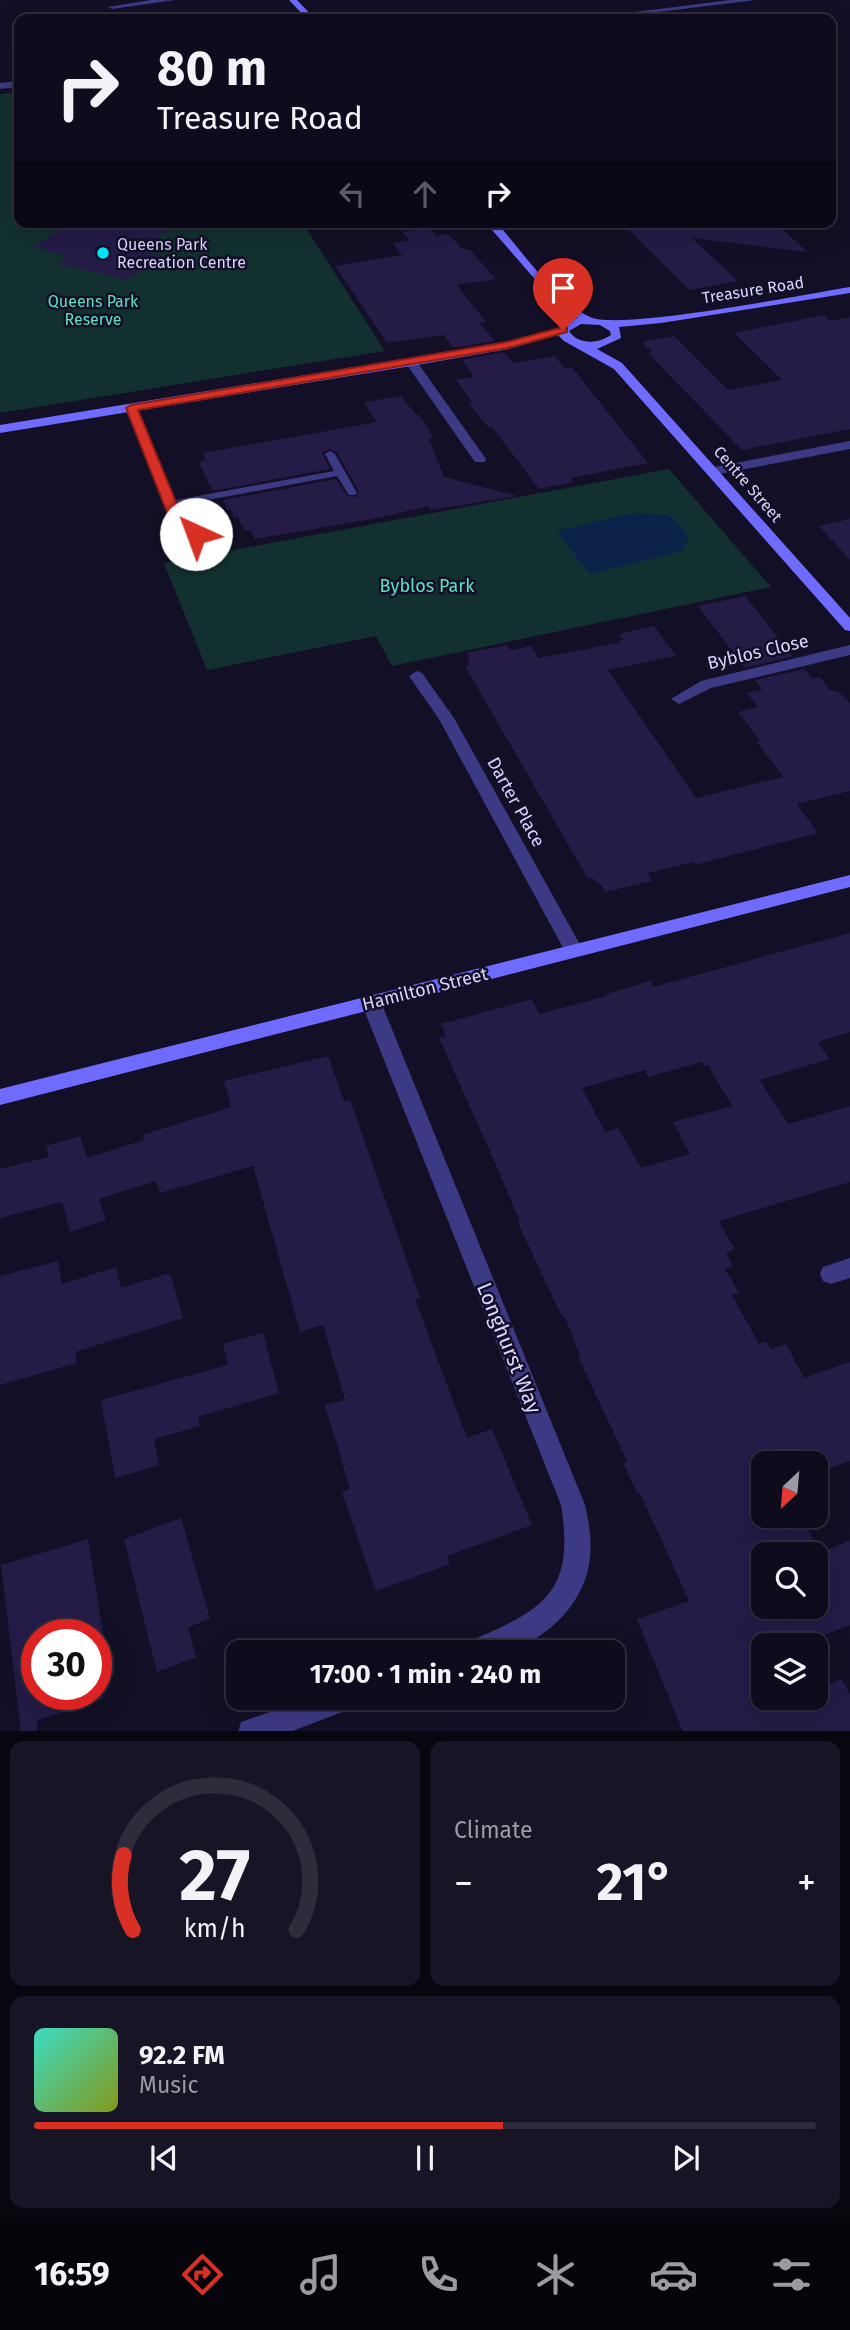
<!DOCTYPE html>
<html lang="en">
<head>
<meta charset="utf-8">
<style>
  :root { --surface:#0e0b1c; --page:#171425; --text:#f1f3f6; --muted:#9b9ba3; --line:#2e2b3b; --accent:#d93025 }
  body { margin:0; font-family:"Fira Sans",sans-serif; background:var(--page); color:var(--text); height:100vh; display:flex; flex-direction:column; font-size:26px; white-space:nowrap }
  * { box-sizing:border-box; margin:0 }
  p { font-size:23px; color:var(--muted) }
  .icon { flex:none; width:38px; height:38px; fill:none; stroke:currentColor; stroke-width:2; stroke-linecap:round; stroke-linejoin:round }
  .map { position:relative; height:1731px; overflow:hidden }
  .panel { display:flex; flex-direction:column; gap:10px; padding:10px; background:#08060f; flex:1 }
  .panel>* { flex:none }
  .guide { position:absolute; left:14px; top:14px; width:822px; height:214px; border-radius:14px; box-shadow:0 7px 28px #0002,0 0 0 2px var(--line); background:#0e0b1c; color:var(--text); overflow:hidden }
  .needle { width:46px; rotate:206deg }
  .controls { position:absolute; left:751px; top:1451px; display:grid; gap:14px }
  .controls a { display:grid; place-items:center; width:77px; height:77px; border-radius:14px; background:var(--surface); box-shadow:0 7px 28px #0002,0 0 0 2px var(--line); font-size:35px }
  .speed { position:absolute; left:21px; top:1619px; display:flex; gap:14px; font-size:35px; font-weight:700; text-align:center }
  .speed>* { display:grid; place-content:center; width:91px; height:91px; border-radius:50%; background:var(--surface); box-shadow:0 7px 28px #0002,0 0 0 2px var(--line); line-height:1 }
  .speed .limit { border:10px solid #d22; background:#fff; color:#111 }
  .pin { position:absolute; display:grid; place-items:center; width:60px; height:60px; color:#fff; margin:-72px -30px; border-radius:50% 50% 50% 0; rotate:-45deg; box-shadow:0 0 7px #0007 }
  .pin .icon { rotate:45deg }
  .me { position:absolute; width:77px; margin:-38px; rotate:317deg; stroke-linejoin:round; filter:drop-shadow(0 0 5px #0008) }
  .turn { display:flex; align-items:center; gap:24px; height:147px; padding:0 28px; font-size:32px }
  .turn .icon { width:91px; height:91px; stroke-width:2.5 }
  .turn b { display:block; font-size:49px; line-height:60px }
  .lanes { display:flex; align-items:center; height:66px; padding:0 28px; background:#0003; justify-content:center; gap:35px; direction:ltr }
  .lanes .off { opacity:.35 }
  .big { font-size:52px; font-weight:700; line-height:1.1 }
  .panel .tile { flex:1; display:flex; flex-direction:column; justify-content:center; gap:10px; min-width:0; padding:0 24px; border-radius:14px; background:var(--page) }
  .panel .dial { align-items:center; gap:0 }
  .dial svg { height:182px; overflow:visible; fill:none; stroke:var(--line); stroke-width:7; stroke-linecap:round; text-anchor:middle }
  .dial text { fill:var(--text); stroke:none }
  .song { display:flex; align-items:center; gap:21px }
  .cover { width:84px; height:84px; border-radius:10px; background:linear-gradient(135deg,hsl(170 70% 55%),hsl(70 70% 35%)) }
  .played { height:7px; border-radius:4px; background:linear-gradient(90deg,var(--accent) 60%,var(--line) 60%) }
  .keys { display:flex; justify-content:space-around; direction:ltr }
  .heat { display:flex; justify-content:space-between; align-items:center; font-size:38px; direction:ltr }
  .panel .tiles { flex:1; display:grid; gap:10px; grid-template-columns:1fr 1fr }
  .tile:last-child { grid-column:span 2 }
  .trip { position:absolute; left:226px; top:1640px; width:399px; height:70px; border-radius:14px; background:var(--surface); box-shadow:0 7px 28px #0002,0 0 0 2px var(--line); font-weight:700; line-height:70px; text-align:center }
  .tab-bar { display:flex; height:112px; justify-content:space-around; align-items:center; background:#06040b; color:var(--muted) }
  .tab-bar .icon { width:49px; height:49px }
  .tab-bar .on { color:var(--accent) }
  .tab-bar b { font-size:32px; color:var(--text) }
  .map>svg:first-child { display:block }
</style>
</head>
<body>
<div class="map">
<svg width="850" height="1732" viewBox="0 0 850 1732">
  <rect width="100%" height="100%" fill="#130f26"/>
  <path fill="#12302f" d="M 19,92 L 19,222 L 302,222 L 385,351 L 0,413 L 0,94 Z
    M 669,469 L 771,587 L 392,666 L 376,636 L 207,670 L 164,563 Z"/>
  <path fill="#0c2248" d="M 632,513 L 670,515 L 689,536 L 682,551 L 590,574 L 556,531 Z"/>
  <path fill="#241b47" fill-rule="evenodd" d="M 73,222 L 121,225 L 124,222 L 181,222 L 139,251 L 162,256 L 127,280 L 57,263 L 67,256 L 32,247 Z
    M 621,222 L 675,222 L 685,231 L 686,222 L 766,222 L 778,226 L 808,252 L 692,238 L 738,281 L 689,290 Z
    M 429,228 L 436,236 L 449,234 L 461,248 L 470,250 L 496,279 L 457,285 L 486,322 L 480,323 L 495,341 L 454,348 L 444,335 L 387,343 L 335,266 L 402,255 L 393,243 L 409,240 L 402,232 Z
    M 824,315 L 830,321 L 850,317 L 850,429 L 742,450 L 648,353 L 652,352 L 642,342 L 674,336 L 728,390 L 782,380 L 734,333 Z
    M 504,352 L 513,363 L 555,356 L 564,368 L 572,367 L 648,463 L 570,478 L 574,482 L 539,489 L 492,427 L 488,427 L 469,403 L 472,402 L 456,380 L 474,377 L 462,360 Z
    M 401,396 L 416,415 L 419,415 L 434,438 L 429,439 L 444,477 L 518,496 L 431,510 L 428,506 L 373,519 L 255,539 L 251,531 L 244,529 L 238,517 L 234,518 L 230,509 L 227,510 L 223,500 L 336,479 L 347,496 L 357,497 L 359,492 L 337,453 L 329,449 L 322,453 L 330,469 L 218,490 L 212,490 L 199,463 L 206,459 L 203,453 L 377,422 L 364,402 Z
    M 850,519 L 850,560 L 819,526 Z
    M 745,596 L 793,656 L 745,668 L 698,606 Z
    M 654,626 L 676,656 L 608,670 L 696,798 L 783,777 L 757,742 L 760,741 L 738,712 L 758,707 L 747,693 L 762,690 L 755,680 L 804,669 L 812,679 L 820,677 L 830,690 L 839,692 L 850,703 L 850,791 L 797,804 L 818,833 L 694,865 L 693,862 L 648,873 L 652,881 L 605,892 L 599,882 L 596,883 L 593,878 L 588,879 L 525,770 L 465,666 L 469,665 L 467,661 L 470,660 L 466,653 L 507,645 L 511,650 L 531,646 L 539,658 L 618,643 L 617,641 L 623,640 L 619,634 Z
    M 850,933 L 850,1032 L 818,1042 L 829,1059 L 760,1080 L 788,1124 L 850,1106 L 850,1182 L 719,1221 L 735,1250 L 726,1253 L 733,1266 L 725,1269 L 739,1293 L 732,1295 L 759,1344 L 766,1341 L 771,1349 L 786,1344 L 804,1378 L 850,1362 L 850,1461 L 816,1473 L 816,1463 L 763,1463 L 763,1516 L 801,1516 L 820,1552 L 850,1541 L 850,1625 L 798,1645 L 763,1645 L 763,1698 L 777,1698 L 783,1711 L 816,1698 L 816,1689 L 842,1679 L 850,1695 L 850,1732 L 683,1732 L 637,1619 L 689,1601 L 640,1493 L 637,1494 L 623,1463 L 627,1461 L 578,1357 L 580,1356 L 565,1317 L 563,1318 L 554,1300 L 518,1223 L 520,1222 L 496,1165 L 439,1038 L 446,1036 L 441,1024 L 532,999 L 539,1014 L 607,996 L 607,994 L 650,981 L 653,987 ZM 702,1062 L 704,1066 L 708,1065 L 732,1106 L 673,1122 L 690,1154 L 641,1168 L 618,1128 L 605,1132 L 582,1088 L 645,1070 L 648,1077 ZM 763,1554 L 816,1554 L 816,1606 L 763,1606 Z
    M 328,1056 L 344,1101 L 350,1100 L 420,1298 L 415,1299 L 467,1438 L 492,1429 L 532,1525 L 447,1556 L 450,1564 L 376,1591 L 342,1492 L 350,1489 L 325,1405 L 345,1400 L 323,1325 L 300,1332 L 253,1166 L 160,1193 L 156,1181 L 99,1199 L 106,1220 L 70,1232 L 62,1202 L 0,1218 L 0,1169 L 49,1157 L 46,1146 L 80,1136 L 87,1158 L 144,1140 L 142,1135 L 231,1107 L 224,1081 Z
    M 58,1261 L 62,1284 L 116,1267 L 121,1288 L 170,1273 L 183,1318 L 75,1352 L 77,1363 L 0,1385 L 0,1276 Z
    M 263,1333 L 279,1393 L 198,1417 L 200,1426 L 154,1439 L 159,1465 L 115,1478 L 101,1400 L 228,1365 L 223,1344 Z
    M 181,1518 L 210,1619 L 188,1627 L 196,1657 L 157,1672 L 124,1539 Z
    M 88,1539 L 103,1634 L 37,1634 L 37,1694 L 102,1694 L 103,1699 L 37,1720 L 37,1732 L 21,1732 L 1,1565 Z"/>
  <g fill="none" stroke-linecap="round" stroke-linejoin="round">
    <path fill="#3d3a85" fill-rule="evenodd" d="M 330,451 L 335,454 L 357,493 L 355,495 L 349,495 L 337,476 L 170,507 L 165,504 L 170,501 L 334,471 L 325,454 Z"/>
    <path fill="#3d3a85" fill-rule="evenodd" d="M 151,0 L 175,0 L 112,9 L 108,7 Z
      M 731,0 L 756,0 L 601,19 L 578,19 Z
      M 19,81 L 19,87 L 0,89 L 0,83 Z
      M 407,359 L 415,359 L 486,459 L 485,462 L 475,462 L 405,362 Z
      M 131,404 L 137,408 L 181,512 L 185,521 L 201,531 L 201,537 C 185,539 174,525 167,512 L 125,408 Z
      M 850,441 L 850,449 L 714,475 L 707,471 L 714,467 Z
      M 850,645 L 850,655 L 711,688 L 679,704 L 671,699 L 701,681 Z
      M 417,671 L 422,673 L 454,718 L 583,950 L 581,955 L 567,955 L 439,719 L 409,676 Z
      M 371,995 L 378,997 L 381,1002 L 585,1505 C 589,1523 592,1540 590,1558 C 586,1601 549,1638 509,1651 C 496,1656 475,1652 461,1652 L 465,1643 C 541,1611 576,1595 561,1505 L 361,1002 L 364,997 Z
      M 850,1258 L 850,1278 L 831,1284 L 823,1281 L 820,1274 L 823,1267 Z
      M 310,1698 L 359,1698 L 355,1707 L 290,1732 L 238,1732 L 241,1722 Z"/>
    <path fill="#6f6bff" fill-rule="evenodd" d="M 289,0 L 297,0 L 315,19 L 307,19 Z
      M 485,222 L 496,222 C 522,251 555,300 590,317 C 619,331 807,294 850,287 L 850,293 L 661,323 L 619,327 L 621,338 L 597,349 L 622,363 L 850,618 L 850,631 L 845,630 L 614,369 L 564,341 L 558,335 L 508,349 L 411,366 L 0,433 L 0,425 L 507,342 L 559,328 L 567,321 L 577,318 L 554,301 ZM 581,324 L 600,325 L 610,331 L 611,335 C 598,344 578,345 569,331 Z
      M 850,875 L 850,887 L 0,1105 L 0,1089 Z"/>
  </g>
  <path fill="#d93025" stroke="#8d1f18" stroke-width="2" d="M 563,327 L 567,328 L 567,332 L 508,348 L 138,410 L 180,512 L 185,521 L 202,534 L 196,538 L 176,526 L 167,512 L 126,408 L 131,405 L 507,342 Z"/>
  <circle fill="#00e5ff" stroke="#130f26" stroke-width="2.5" cx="103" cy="253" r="7"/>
  <g text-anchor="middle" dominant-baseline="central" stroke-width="5" stroke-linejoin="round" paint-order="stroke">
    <g font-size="16" fill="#d9d4ff" stroke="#130f26" text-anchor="start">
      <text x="117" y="244">Queens Park<tspan x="117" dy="18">Recreation Centre</tspan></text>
    </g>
    <g font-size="16" fill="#d9d4ff" stroke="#130f26">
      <text transform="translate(753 290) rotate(-9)">Treasure Road</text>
      <text transform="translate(748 484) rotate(49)">Centre Street</text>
    </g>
    <g font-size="16" fill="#5fe0c0" stroke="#130f26">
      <text x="93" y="301">Queens Park<tspan x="93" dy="18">Reserve</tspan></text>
    </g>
    <g font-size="18" fill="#5fe0c0" stroke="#130f26">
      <text x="427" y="586">Byblos Park</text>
    </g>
    <g font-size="18" fill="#d9d4ff" stroke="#130f26">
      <text transform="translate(758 652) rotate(-13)">Byblos Close</text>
      <text transform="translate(516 802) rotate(61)">Darter Place</text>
      <text transform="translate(425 989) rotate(-14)">Hamilton Street</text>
    </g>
    <g font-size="21" fill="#d9d4ff" stroke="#130f26">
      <text transform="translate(509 1348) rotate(68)">Longhurst Way</text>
    </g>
  </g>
</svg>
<div class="controls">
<a><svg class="needle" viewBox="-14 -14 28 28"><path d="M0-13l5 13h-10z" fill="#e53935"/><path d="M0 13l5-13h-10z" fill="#9b9ba3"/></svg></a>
<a><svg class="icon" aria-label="search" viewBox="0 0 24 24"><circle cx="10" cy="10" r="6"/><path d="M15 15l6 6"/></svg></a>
<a><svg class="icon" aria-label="layers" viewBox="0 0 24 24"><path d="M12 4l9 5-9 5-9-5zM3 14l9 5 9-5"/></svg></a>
</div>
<div class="speed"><div class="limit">30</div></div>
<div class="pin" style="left:563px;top:330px;background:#d93025"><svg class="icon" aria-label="arrive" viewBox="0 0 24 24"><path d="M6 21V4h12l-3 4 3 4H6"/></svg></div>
<svg class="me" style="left:196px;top:534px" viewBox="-20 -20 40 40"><circle r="19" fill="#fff"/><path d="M0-13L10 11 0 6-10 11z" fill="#d93025"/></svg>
<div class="trip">17:00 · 1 min · 240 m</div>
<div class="guide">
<div class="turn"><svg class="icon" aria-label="right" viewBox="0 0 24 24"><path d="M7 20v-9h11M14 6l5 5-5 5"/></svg><div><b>80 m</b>Treasure Road</div></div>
<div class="lanes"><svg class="icon off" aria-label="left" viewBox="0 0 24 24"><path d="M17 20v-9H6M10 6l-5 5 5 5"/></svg><svg class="icon off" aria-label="ahead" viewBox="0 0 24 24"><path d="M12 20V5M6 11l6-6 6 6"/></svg><svg class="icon" aria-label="right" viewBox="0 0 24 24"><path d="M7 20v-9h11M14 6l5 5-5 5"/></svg></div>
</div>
</div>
<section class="panel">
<div class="tiles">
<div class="tile dial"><svg viewBox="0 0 100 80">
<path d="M14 69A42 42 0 1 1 86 69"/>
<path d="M14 69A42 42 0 0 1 10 36" stroke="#d93025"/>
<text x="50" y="56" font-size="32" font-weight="700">27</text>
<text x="50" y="72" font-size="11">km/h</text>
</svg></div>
<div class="tile"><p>Climate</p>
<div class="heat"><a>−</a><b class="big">21°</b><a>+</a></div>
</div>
<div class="tile">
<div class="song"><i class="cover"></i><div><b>92.2 FM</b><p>Music</p></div></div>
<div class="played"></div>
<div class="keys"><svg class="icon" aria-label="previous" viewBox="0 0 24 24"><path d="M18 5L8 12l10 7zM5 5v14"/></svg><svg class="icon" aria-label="pause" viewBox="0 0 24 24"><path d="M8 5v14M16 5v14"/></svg><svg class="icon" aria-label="next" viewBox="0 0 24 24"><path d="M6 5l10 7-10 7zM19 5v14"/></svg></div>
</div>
</div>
</section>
<nav class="tab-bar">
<b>16:59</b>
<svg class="icon on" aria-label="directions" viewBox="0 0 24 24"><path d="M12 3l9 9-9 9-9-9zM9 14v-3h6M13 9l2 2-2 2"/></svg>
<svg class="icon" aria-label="music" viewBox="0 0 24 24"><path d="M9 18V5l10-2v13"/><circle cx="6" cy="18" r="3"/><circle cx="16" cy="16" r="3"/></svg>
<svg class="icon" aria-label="phone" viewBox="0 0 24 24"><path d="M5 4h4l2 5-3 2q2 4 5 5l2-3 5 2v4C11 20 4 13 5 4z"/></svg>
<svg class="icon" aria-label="climate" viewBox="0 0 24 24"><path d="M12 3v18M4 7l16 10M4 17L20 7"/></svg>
<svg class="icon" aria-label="car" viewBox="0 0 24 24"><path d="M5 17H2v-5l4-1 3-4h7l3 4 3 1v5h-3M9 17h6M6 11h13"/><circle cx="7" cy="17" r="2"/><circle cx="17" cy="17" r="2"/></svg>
<svg class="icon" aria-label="filters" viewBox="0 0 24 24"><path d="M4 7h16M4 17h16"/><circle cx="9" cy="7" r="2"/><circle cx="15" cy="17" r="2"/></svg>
</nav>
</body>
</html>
